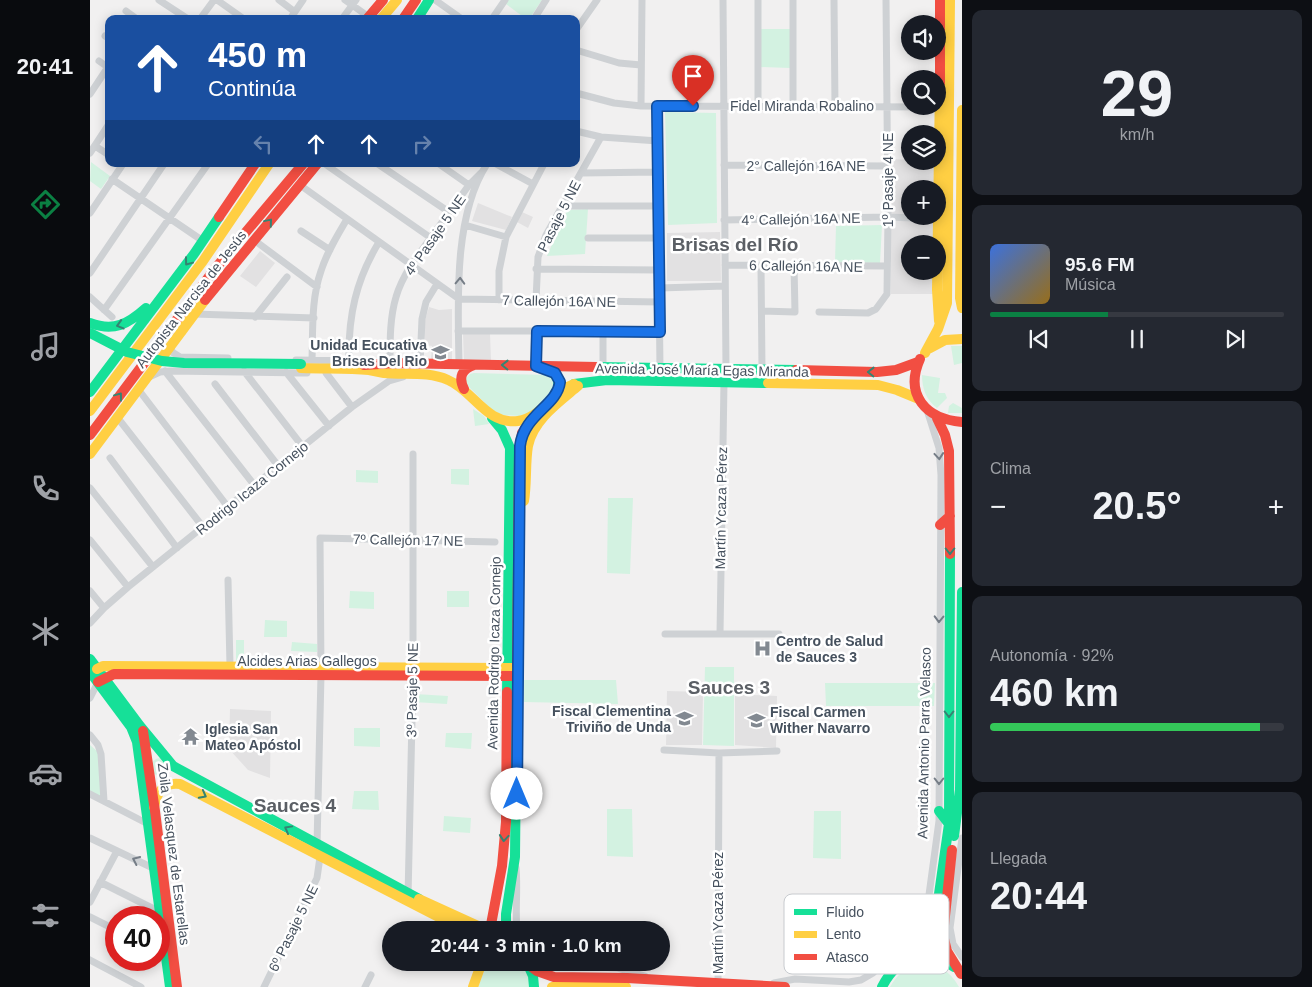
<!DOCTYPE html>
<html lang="es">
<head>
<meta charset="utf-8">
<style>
  :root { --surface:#171b24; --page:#242831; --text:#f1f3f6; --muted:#9ea1a6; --line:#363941; --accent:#0b8043 }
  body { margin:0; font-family:Arial,sans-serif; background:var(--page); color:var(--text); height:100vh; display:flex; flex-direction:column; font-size:19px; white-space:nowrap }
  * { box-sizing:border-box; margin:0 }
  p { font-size:16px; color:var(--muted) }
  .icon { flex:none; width:28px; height:28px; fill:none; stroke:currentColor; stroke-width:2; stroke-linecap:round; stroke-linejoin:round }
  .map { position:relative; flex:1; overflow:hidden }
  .sheet { display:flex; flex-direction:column; gap:10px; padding:10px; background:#0d0f14; width:350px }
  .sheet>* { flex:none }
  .guide { position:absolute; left:15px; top:15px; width:475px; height:152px; border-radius:10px; box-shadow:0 2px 12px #0003; background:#1a4fa0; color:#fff; overflow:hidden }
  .fabs { position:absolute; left:811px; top:15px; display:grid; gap:10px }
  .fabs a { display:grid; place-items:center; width:45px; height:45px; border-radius:50%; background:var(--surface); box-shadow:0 2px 12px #0003; font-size:25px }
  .speed { position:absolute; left:15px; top:906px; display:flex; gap:10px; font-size:25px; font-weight:700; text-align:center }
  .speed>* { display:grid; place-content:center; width:65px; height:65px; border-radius:50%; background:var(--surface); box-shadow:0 2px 12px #0003; line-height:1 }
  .speed .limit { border:8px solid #d22; background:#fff; color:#111 }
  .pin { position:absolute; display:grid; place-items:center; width:42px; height:42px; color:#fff; margin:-51px -21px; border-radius:50% 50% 50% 0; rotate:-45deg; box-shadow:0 0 5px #0007 }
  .pin .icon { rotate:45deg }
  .me { position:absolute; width:55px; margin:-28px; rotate:0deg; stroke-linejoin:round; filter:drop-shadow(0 0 4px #0008) }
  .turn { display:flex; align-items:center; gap:18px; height:105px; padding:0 20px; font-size:22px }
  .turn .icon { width:65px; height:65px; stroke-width:2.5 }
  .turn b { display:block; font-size:35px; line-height:42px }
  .lanes { display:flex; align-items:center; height:48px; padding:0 20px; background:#0003; justify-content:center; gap:25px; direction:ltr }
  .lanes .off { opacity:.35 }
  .big { font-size:38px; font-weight:700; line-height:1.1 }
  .sheet .card { flex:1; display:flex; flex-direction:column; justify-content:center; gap:8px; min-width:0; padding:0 18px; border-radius:10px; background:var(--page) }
  .sheet .dial { align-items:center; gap:0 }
  .dial b { font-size:65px; line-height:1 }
  .song { display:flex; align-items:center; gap:15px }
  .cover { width:60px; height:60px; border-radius:8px; background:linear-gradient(135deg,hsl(220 70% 55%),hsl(40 70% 35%)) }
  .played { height:5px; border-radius:2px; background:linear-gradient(90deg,var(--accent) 40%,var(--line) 40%) }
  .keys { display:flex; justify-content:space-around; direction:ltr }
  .heat { display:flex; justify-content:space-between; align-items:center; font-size:28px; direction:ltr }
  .charge { height:8px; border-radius:4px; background:linear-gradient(90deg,#34c759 92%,var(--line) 0) }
  .trip { position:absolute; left:292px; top:921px; width:288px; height:50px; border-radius:25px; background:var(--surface); box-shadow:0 2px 12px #0003; font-weight:700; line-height:50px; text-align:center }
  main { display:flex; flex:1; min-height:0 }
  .tabs { display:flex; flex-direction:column; width:90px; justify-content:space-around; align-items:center; background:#090b0e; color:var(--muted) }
  .tabs .icon { width:35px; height:35px }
  .tabs .selected { color:var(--accent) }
  .tabs b { font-size:22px; color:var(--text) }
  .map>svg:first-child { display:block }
</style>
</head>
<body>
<main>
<nav class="tabs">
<b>20:41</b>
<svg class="icon selected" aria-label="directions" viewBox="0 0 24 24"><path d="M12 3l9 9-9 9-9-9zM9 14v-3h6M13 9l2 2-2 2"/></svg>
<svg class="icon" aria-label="music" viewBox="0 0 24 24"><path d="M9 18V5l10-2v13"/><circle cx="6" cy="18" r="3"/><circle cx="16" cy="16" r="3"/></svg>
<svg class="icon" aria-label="phone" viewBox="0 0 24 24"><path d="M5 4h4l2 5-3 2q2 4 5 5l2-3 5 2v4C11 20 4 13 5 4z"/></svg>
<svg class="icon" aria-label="climate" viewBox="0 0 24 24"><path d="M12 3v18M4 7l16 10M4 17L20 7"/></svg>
<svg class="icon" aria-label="car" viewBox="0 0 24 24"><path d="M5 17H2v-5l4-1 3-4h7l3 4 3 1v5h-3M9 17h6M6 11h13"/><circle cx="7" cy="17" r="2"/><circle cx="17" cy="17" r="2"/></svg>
<svg class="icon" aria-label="filters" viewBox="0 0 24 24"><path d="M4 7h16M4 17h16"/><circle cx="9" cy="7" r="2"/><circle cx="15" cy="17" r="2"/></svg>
</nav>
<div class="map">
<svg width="872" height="987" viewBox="0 0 872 987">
  <rect width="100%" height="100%" fill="#f1f0f0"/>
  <path fill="#e2e1e2" d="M 801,159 L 844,161 L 844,189 L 820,189 L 820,216 L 844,216 L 844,244 L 820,244 L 820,271 L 844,271 L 844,294 L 801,294 Z
    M 388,203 L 422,217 L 416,230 L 382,221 Z
    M 432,212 L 443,217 L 438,228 L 427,222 Z
    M 630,232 L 631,281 L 577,281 L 577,233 Z
    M 170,251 L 185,263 L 166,287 L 150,276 Z
    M 339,307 L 349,310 L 362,309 L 362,361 L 341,359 L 342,346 L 335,345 L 334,323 Z
    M 373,334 L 400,334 L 401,361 L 374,361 Z
    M 577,691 L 613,692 L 612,745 L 576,745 Z
    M 645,694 L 687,696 L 686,748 L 645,745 Z
    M 140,709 L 181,711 L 180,778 L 158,770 L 139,749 Z"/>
  <path fill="#d3f2e1" d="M 418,0 L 452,0 L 439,19 L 436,19 L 416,4 Z
    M 669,29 L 700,29 L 700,68 L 669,67 Z
    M 575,112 L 626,113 L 627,223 L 578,225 Z
    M 1,162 L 20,176 L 11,189 L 0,181 Z
    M 498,209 L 495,254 L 457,256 L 477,210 Z
    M 792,225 L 790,263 L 745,262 L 746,226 Z
    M 861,346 L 872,346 L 872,363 L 864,365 Z
    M 384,373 L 459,375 L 465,379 L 462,391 L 441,412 L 429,416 L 413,415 L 402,410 L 377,385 L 375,379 L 380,374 Z
    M 832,375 L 850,378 L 848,393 L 855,393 L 857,398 L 847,408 C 836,400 832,388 832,375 Z
    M 863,403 L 872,408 L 872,413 L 858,413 L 859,406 Z
    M 383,409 L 394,416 L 399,424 L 385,426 Z
    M 361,469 L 379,469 L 379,485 L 361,484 Z
    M 266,470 L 288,471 L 288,483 L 266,482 Z
    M 518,498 L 543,498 L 540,574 L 517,573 Z
    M 260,591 L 284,592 L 284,609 L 259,608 Z
    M 357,591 L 379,591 L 379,607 L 357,607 Z
    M 175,620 L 197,621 L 197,637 L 174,637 Z
    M 146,640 L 154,640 L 154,662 L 146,662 Z
    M 202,642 L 227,644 L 227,652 L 201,651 Z
    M 615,667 L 644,667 L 644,746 L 613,745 Z
    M 433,680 L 526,680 L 528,704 L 434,702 Z
    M 735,683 L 845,683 L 844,706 L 736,706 Z
    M 325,694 L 358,696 L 357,704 L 324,702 Z
    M 264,728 L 290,728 L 290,747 L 264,746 Z
    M 356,733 L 382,733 L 381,749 L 355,747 Z
    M 0,745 L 8,752 L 12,799 L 0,793 Z
    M61 767a9 9 0 1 1 18 0a9 9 0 1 1-18 0Z
    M 264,791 L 288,791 L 289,810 L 262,809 Z
    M 517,809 L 542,809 L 543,857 L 517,856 Z
    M 724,811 L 751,811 L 751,859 L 723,858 Z
    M 354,816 L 381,818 L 380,833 L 353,831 Z
    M 401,963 L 432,963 L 439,974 L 440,987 L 388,987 L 395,969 Z
    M 827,964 C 847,964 859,969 869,987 L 800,987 C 807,975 814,969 827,964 Z"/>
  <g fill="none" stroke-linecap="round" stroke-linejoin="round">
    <path stroke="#ced1d4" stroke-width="7" d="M 69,0 L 98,19
      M 127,0 L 154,19
      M 189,0 L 205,12
      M 255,0 L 279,17
      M 345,0 L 372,19
      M 633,0 L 636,369
      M 703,0 L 703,106
      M 744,0 L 745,107
      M 36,11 L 47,19
      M 110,19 L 124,0
      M 200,19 L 213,0
      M 252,19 L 266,0
      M 402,19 L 415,0
      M 444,19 L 456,0
      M 486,30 L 507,0
      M 15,36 L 19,38
      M 486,50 L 529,63 L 551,65
      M 9,61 L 19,68
      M 486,93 L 524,103 L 551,106 L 849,107
      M 0,94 L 18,67
      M 551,106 L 552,0
      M 567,106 L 570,368
      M 668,106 L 668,0
      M 486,131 L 511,137 L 568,141
      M 5,146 L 19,155
      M 0,153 L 19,124
      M 235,164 L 341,238
      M 288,164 L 359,212
      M 349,164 L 379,185
      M 406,164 L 443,184
      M 634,165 L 798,166
      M 491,173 L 568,172
      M 22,179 L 113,241
      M 210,185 L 369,299 L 570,302
      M 472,206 L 568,206
      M 0,213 L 33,164
      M 634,220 L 798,217 L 848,219
      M 375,225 L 416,237
      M 211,231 L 240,250
      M 498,238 L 569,238
      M 164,240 L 227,287
      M 635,265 L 797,266
      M 671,266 L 672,370
      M 446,269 L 569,270
      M 0,273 L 74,164
      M 569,288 L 635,286
      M 0,297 L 22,317
      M 409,300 L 409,271 L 416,237 L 454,164
      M 446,300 L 448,257 L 456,235 L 511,137
      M 14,310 L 118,164
      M 672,311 L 705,312 L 704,266
      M 729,312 L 778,313 L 786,309 L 797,294 L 798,217 L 796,0
      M 104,314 L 224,318
      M 165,317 L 197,277
      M 368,331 L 570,331
      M 81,345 L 82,352 L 90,357 L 138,358
      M 206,360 L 281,361
      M 222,360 C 223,331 221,299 231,271 C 237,252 247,236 257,219
      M 300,360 C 300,339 300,317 306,297 C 309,286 315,275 321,265 L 379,185 L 391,173
      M 259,361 C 258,316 266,280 289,242
      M 330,364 L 332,319 L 336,302 L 347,284
      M 369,364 C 368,304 363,216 397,164
      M 446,366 L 447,331
      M 513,367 L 513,331
      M 75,371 L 165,486
      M 154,371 L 213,447
      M 196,372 L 239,426
      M 236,373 L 262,407
      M 59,377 L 70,372 L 81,371 L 217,373
      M 125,384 L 189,467
      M 48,389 L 138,507
      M 27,417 L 113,527
      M 20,458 L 87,548
      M 0,488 L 63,567
      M 0,540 L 38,587
      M 138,580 L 140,666
      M 0,591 L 14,608
      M 0,623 L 14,608 L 38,587 L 262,407 L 299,381 L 313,377
      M 575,634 L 689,634
      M 630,634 L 634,382
      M 0,698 L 8,682
      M 0,735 L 8,745 L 11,754 L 14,801
      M 574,750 L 629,753 L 687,751
      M 0,794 L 60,825
      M 0,838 L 65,869
      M 872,838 L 860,928 L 863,944 L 872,957
      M 426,868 C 428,889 425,909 427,930
      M 10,882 L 70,912
      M 318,897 L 323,675 L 323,454
      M 0,902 L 27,851
      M 0,917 L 26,930
      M 0,960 L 51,987
      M 453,962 L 461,965 L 527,968 L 555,976
      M 684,983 L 705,979 L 759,982 L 771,980 L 783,973 L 823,935 L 836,917 L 849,821 L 851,475 L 849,448 L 837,410
      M 628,984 L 629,753
      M 174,987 L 227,878 L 230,857 L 227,845 L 231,675 L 230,538 L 405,542
      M 275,987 L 281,975"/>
    <path stroke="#16e098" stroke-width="10" d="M 327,19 L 339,0
      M 0,323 C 24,332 38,324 56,308
      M 507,367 L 706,370
      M 455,368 C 468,374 472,382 465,395
      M 484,384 L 517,380 L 678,383
      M 0,392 L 104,254 L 129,217
      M 402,418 L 412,430 L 420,448 L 417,692
      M 0,659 L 50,726 L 83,766 L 329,899
      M 0,672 L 41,727 L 47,742 L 80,987
      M 849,811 L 859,824
      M 864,836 L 870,790 L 872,592
      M 416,930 L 416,914 L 425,857 L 427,665
      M 439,967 L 443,976 L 444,987
      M 804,968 L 834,938 L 845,922 L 859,824 L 860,554
      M 792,987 C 807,957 836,947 864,967"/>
    <path stroke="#ffcf43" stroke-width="10" d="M 291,19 L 307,0
      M 872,110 L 870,298 L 872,308
      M 849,321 L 847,290 L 850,83
      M 92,331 L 100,310
      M 840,348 L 855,340 L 872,339
      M 835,353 L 848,329 L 857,303 L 860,0
      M 211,368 C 234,369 257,368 279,370 C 284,371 289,372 294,373 C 316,375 338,371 358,380 C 384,391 396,425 428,421 C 451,418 462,392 484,384
      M 678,383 L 788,385 L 807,390 L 829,399
      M 0,411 L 113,261 L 179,164
      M 0,454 L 115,300
      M 434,501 C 437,483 435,464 438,446 C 443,420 469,402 488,386
      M 7,669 L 13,666 L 424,668
      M 64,807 C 67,792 73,782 90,784 L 374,930
      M 329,899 L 397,930
      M 383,987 L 392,962
      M 462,987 L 470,985 L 536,987"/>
    <path stroke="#f24e42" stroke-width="10" d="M 277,19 L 293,0
      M 313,19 L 326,0
      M 850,83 L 850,0
      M 129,217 L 165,164
      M 115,300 L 227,164
      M 830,359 C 814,395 836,419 872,422
      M 274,365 L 305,363 L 507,367
      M 706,370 L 787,372 L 806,370 L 828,362
      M 374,389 C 368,377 372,369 384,365
      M 847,418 L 855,435 L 859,451 L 860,554
      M 0,435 L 124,270 L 213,164
      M 850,525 L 860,516
      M 427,665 L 429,454 L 432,433 L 443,418
      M 8,682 L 24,674 L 422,676
      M 53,731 L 65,811 L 87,987
      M 862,850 L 853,935 L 857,951 L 871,974
      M 400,930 L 412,866 L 416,822 L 417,692
      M 435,962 L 447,971 L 464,977 L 537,978 L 695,987"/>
    <path stroke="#16e098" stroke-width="10" d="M 0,333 L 37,352 L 72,361 L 94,363 L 211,364"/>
  </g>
  <defs><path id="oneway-chevron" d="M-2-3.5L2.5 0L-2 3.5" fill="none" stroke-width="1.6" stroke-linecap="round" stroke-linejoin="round" transform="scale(1.25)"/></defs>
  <g stroke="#358372">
    <use href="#oneway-chevron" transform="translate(179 222) rotate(-50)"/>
    <use href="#oneway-chevron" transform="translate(98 262) rotate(127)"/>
    <use href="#oneway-chevron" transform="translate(30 325) rotate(164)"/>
    <use href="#oneway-chevron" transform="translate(415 365) rotate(-179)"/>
    <use href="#oneway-chevron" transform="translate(781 372) rotate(-179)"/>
    <use href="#oneway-chevron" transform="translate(29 396) rotate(-53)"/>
    <use href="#oneway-chevron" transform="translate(860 551) rotate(90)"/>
    <use href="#oneway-chevron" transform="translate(859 714) rotate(90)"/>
    <use href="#oneway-chevron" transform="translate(113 795) rotate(28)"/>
    <use href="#oneway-chevron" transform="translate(198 829) rotate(-151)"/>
    <use href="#oneway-chevron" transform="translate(414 838) rotate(95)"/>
  </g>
  <g stroke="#767e87">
    <use href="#oneway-chevron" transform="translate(370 281) rotate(-88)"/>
    <use href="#oneway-chevron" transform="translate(849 456) rotate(85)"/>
    <use href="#oneway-chevron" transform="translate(849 619) rotate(91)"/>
    <use href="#oneway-chevron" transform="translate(849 781) rotate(90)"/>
    <use href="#oneway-chevron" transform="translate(46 860) rotate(-155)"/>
  </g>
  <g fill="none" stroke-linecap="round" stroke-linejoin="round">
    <defs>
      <path id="route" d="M 427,794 L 430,446 C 434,414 467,406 470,382 L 465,373 L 446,366 L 447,331 L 570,332 L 567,106 L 603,106"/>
    </defs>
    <use href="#route" stroke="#114b97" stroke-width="12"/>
    <use href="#route" stroke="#1a73e8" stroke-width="9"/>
  </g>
  <defs>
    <symbol id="school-bare" viewBox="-9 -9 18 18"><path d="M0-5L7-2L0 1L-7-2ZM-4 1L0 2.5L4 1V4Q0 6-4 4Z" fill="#828991" stroke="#fff" stroke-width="2.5" paint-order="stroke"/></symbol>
    <symbol id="hospital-bare" viewBox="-9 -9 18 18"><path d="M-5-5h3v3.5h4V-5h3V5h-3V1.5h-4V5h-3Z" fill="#828991" stroke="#fff" stroke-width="2.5" paint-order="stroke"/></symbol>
    <symbol id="temple-bare" viewBox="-9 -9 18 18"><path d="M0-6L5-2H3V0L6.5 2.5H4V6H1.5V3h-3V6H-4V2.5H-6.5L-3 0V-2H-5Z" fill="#828991" stroke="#fff" stroke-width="2.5" paint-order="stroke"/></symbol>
  </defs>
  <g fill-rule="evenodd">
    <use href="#school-bare" x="338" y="340" width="25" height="25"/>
    <use href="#hospital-bare" x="660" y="636" width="25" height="25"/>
    <use href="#school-bare" x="582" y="706" width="25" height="25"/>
    <use href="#school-bare" x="654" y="708" width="25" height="25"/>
    <use href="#temple-bare" x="88" y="724" width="25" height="25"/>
  </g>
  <g text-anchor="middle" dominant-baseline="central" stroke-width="5" stroke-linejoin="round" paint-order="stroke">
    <g font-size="14" fill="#46515e" stroke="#fff">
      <text x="712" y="106">Fidel Miranda Robalino</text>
      <text x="716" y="166">2° Callejón 16A NE</text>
      <text transform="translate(798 180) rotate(-90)">1º Pasaje 4 NE</text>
      <text transform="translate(469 216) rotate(-63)">Pasaje 5 NE</text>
      <text transform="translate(711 219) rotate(-1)">4° Callejón 16A NE</text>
      <text transform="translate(345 235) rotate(-55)">4º Pasaje 5 NE</text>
      <text transform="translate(716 266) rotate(1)">6 Callejón 16A NE</text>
      <text transform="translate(101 299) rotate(-52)">Autopista Narcisa de Jesús</text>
      <text transform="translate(469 301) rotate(1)">7 Callejón 16A NE</text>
      <text transform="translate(612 370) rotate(1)">Avenida José María Egas Miranda</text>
      <text transform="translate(162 488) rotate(-39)">Rodrigo Icaza Cornejo</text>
      <text transform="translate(631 508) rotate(-89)">Martín Ycaza Pérez</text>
      <text transform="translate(318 540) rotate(1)">7º Callejón 17 NE</text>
      <text transform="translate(404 653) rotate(-89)">Avenida Rodrigo Icaza Cornejo</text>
      <text x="217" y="661">Alcides Arias Gallegos</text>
      <text transform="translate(322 690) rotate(-89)">3º Pasaje 5 NE</text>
      <text transform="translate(834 743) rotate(-89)">Avenida Antonio Parra Velasco</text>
      <text transform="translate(84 854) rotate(83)">Zoila Velasquez de Estarellas</text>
      <text transform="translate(628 913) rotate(-90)">Martín Ycaza Pérez</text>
      <text transform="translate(203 928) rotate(-64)">6º Pasaje 5 NE</text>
    </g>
    <g font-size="14" font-weight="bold" fill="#46515e" stroke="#fff" text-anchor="start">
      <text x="337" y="345" text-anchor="end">Unidad Ecucativa<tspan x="337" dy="16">Brisas Del Rio</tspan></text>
      <text x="686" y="641">Centro de Salud<tspan x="686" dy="16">de Sauces 3</tspan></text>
      <text x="581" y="711" text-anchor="end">Fiscal Clementina<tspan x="581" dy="16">Triviño de Unda</tspan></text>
      <text x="680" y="712">Fiscal Carmen<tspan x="680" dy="16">Wither Navarro</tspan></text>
      <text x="115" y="729">Iglesia San<tspan x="115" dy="16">Mateo Apóstol</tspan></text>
    </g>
    <g font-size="19" font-weight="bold" fill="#5b5f65" stroke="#fff">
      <text x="645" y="244">Brisas del Río</text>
      <text x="639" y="687">Sauces 3</text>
      <text x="205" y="805">Sauces 4</text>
    </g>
  </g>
  <rect x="694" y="894" width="165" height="80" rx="8" fill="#fff" stroke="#c8cbcf" stroke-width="1"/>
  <rect x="704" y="909" width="23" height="6" fill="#16e098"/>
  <rect x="704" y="931" width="23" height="7" fill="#ffcf43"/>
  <rect x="704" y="954" width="23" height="6" fill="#f24e42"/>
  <g font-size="14" fill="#46515e">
    <text x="736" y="917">Fluido</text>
    <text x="736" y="939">Lento</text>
    <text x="736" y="962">Atasco</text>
  </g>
</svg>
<div class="fabs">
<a><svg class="icon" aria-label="sound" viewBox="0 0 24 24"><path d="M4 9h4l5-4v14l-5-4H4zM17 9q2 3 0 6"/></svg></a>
<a><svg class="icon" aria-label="search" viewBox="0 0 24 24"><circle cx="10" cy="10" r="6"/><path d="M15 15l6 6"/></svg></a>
<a><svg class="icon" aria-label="layers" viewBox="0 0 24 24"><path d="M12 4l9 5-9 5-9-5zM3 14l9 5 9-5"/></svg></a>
<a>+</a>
<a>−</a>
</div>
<div class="speed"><div class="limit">40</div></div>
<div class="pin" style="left:603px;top:106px;background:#d93025"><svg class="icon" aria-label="arrive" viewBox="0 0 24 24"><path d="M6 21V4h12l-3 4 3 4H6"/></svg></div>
<svg class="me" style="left:427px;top:794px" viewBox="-20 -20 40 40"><circle r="19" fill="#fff"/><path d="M0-13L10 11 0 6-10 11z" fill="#1a73e8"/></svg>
<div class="trip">20:44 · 3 min · 1.0 km</div>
<div class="guide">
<div class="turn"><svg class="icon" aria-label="ahead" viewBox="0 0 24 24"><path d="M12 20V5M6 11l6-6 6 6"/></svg><div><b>450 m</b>Continúa</div></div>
<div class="lanes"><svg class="icon off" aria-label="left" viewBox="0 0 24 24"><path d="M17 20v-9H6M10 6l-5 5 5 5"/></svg><svg class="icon" aria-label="ahead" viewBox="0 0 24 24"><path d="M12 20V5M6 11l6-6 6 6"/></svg><svg class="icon" aria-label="ahead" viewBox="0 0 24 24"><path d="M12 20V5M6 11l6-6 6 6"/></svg><svg class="icon off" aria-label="right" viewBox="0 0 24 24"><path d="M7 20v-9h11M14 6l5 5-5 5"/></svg></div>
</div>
</div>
<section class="sheet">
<div class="card dial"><b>29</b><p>km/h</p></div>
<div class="card">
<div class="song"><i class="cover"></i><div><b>95.6 FM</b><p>Música</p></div></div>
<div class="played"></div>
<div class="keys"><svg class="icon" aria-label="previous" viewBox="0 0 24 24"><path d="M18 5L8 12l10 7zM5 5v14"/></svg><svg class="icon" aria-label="pause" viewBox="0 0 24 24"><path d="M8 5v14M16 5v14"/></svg><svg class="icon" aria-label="next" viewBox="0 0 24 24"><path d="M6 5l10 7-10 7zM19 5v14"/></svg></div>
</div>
<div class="card"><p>Clima</p>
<div class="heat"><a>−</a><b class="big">20.5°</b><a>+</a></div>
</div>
<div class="card"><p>Autonomía · 92%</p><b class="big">460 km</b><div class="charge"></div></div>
<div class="card"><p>Llegada</p><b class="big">20:44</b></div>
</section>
</main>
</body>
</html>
